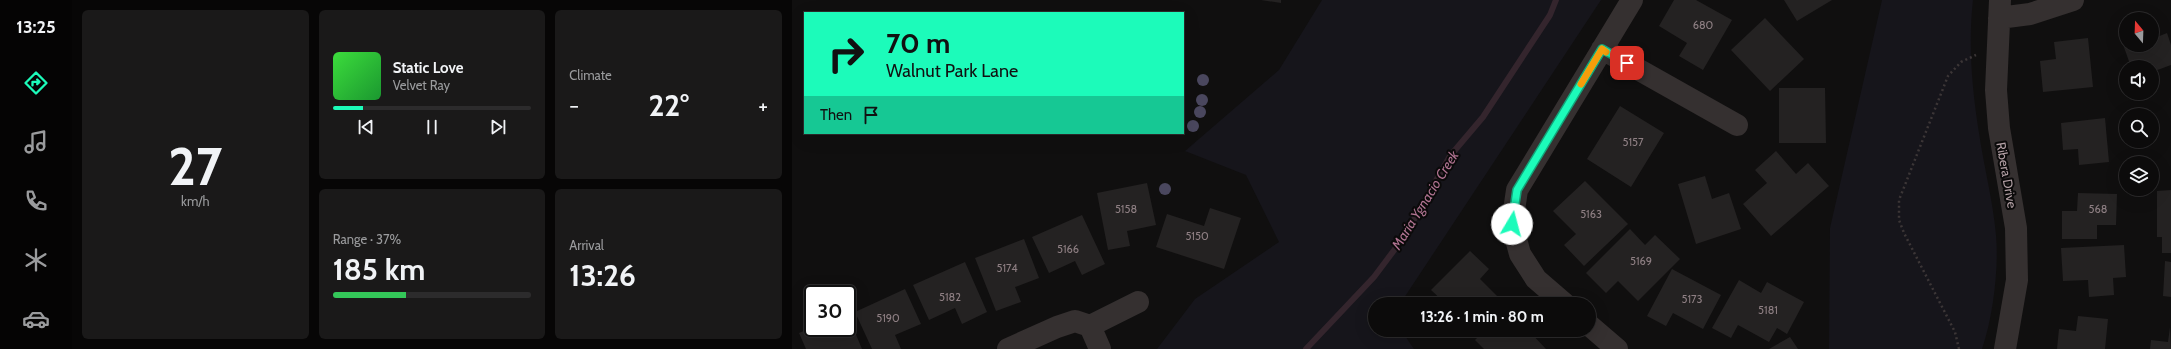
<!DOCTYPE html>
<html lang="en">
<head>
<meta charset="utf-8">
<style>
  :root { --surface:#0c0b0b; --page:#1a1919; --text:#f1f3f6; --muted:#9a9b9d; --line:#2c2b2c; --accent:#1cfbba }
  body { margin:0; font-family:Cabin,sans-serif; background:var(--page); color:var(--text); height:100vh; display:flex; flex-direction:column; font-size:15px; white-space:nowrap }
  * { box-sizing:border-box; margin:0 }
  p { font-size:13px; color:var(--muted) }
  .icon { flex:none; width:22px; height:22px; fill:none; stroke:currentColor; stroke-width:2; stroke-linecap:round; stroke-linejoin:round }
  .map { position:relative; flex:1; overflow:hidden }
  .drawer { display:flex; flex-direction:column; gap:10px; padding:10px; background:#070606; width:720px }
  .drawer>* { flex:none }
  .top-card { position:absolute; left:12px; top:12px; width:380px; height:122px; border-radius:0px; box-shadow:0 4px 16px #0002,0 0 0 1px var(--line); background:#1cfbba; color:#111; overflow:hidden }
  .needle { width:26px; rotate:341deg }
  .buttons { position:absolute; left:1327px; top:12px; display:grid; gap:8px }
  .buttons a { display:grid; place-items:center; width:40px; height:40px; border-radius:50%; background:var(--surface); box-shadow:0 4px 16px #0002,0 0 0 1px var(--line); font-size:20px }
  .speed { position:absolute; left:12px; top:285px; display:flex; gap:8px; font-size:20px; font-weight:700; text-align:center }
  .speed>* { display:grid; place-content:center; width:52px; height:52px; border-radius:50%; background:var(--surface); box-shadow:0 4px 16px #0002,0 0 0 1px var(--line); line-height:1 }
  .speed .limit { border:2px solid #111; border-radius:6px; background:#fff; color:#111 }
  .pin { position:absolute; display:grid; place-items:center; width:34px; height:34px; color:#fff; margin:-17px; border-radius:8px; box-shadow:0 2px 6px #0006 }
  .me { position:absolute; width:44px; margin:-22px; rotate:8deg; stroke-linejoin:round; filter:drop-shadow(0 0 3px #0008) }
  .turn { display:flex; align-items:center; gap:14px; height:84px; padding:0 16px; font-size:18px }
  .turn .icon { width:52px; height:52px; stroke-width:2.5 }
  .turn b { display:block; font-size:28px; line-height:34px }
  .then { display:flex; align-items:center; height:38px; padding:0 16px; background:#0003; gap:8px; font-size:15px }
  .big { font-size:30px; font-weight:700; line-height:1.1 }
  .drawer .card { flex:1; display:flex; flex-direction:column; justify-content:center; gap:6px; min-width:0; padding:0 14px; border-radius:6px; background:var(--page) }
  .drawer .dial { align-items:center; gap:0 }
  .dial b { font-size:52px; line-height:1 }
  .song { display:flex; align-items:center; gap:12px }
  .cover { width:48px; height:48px; border-radius:6px; background:linear-gradient(135deg,hsl(120 70% 55%),hsl(130 70% 35%)) }
  .played { height:4px; border-radius:2px; background:linear-gradient(90deg,var(--accent) 15%,var(--line) 15%) }
  .keys { display:flex; justify-content:space-around; direction:ltr }
  .heat { display:flex; justify-content:space-between; align-items:center; font-size:22px; direction:ltr }
  .charge { height:6px; border-radius:3px; background:linear-gradient(90deg,#34c759 37%,var(--line) 0) }
  .drawer .tiles { flex:1; display:grid; gap:10px; grid-template-columns:repeat(3,1fr) }
  .card:first-child { grid-row:span 2 }
  .trip { position:absolute; left:576px; top:297px; width:228px; height:40px; border-radius:20px; background:var(--surface); box-shadow:0 4px 16px #0002,0 0 0 1px var(--line); font-weight:700; line-height:40px; text-align:center }
  main { display:flex; flex:1; min-height:0 }
  .dock { display:flex; flex-direction:column; width:72px; justify-content:space-around; align-items:center; background:#050404; color:var(--muted) }
  .dock .icon { width:28px; height:28px }
  .dock .current { color:var(--accent) }
  .dock b { font-size:18px; color:var(--text) }
  .map>svg:first-child { display:block }
</style>
</head>
<body>
<main>
<nav class="dock">
<b>13:25</b>
<svg class="icon current" aria-label="directions" viewBox="0 0 24 24"><path d="M12 3l9 9-9 9-9-9zM9 14v-3h6M13 9l2 2-2 2"/></svg>
<svg class="icon" aria-label="music" viewBox="0 0 24 24"><path d="M9 18V5l10-2v13"/><circle cx="6" cy="18" r="3"/><circle cx="16" cy="16" r="3"/></svg>
<svg class="icon" aria-label="phone" viewBox="0 0 24 24"><path d="M5 4h4l2 5-3 2q2 4 5 5l2-3 5 2v4C11 20 4 13 5 4z"/></svg>
<svg class="icon" aria-label="climate" viewBox="0 0 24 24"><path d="M12 3v18M4 7l16 10M4 17L20 7"/></svg>
<svg class="icon" aria-label="car" viewBox="0 0 24 24"><path d="M5 17H2v-5l4-1 3-4h7l3 4 3 1v5h-3M9 17h6M6 11h13"/><circle cx="7" cy="17" r="2"/><circle cx="17" cy="17" r="2"/></svg>
</nav>
<section class="drawer">
<div class="tiles">
<div class="card dial"><b>27</b><p>km/h</p></div>
<div class="card">
<div class="song"><i class="cover"></i><div><b>Static Love</b><p>Velvet Ray</p></div></div>
<div class="played"></div>
<div class="keys"><svg class="icon" aria-label="previous" viewBox="0 0 24 24"><path d="M18 5L8 12l10 7zM5 5v14"/></svg><svg class="icon" aria-label="pause" viewBox="0 0 24 24"><path d="M8 5v14M16 5v14"/></svg><svg class="icon" aria-label="next" viewBox="0 0 24 24"><path d="M6 5l10 7-10 7zM19 5v14"/></svg></div>
</div>
<div class="card"><p>Climate</p>
<div class="heat"><a>−</a><b class="big">22°</b><a>+</a></div>
</div>
<div class="card"><p>Range · 37%</p><b class="big">185 km</b><div class="charge"></div></div>
<div class="card"><p>Arrival</p><b class="big">13:26</b></div>
</div>
</section>
<div class="map">
<svg width="1379" height="349" viewBox="0 0 1379 349">
  <rect width="100%" height="100%" fill="#100f0f"/>
  <path fill="#16151b" d="M 530,0 L 809,0 L 608,304 L 583,304 L 583,330 L 609,330 L 622,349 L 365,349 L 403,299 L 487,242 L 454,175 L 393,151 L 487,70 Z
    M 1090,0 L 1181,0 C 1176,44 1180,89 1187,133 C 1192,167 1201,201 1204,235 C 1207,269 1201,317 1190,349 L 1037,349 L 1038,228 Z"/>
  <g fill="none" stroke-linecap="round" stroke-linejoin="round">
    <path stroke="#34252d" stroke-width="6" d="M 514,349 L 582,277 L 612,237 L 658,156 L 691,117 L 758,15 L 764,0"/>
  </g>
  <path fill="#242222" d="M 469,0 L 489,0 L 489,3 Z
    M 882,0 L 904,0 L 940,20 L 911,70 L 887,56 L 895,43 L 867,26 Z
    M 992,0 L 1040,0 L 1005,21 Z
    M 973,18 L 1012,59 L 978,91 L 939,50 Z
    M 1334,30 L 1334,45 L 1360,45 L 1360,39 L 1375,33 L 1379,45 L 1379,65 L 1360,72 L 1360,67 L 1339,67 L 1327,33 Z
    M 1296,38 L 1301,87 L 1251,92 L 1248,61 L 1264,59 L 1262,42 Z
    M 987,88 L 1033,88 L 1034,143 L 987,143 Z
    M 828,106 L 872,133 L 839,187 L 795,159 Z
    M 1313,118 L 1317,162 L 1287,165 L 1286,149 L 1271,150 L 1269,123 Z
    M 984,151 L 1004,174 L 1016,163 L 1037,186 L 979,236 L 951,204 L 975,183 L 963,170 Z
    M 913,176 L 920,199 L 937,193 L 949,229 L 904,244 L 886,184 Z
    M 793,181 L 836,224 L 792,266 L 772,245 L 784,234 L 761,211 Z
    M 355,183 L 364,225 L 335,231 L 338,246 L 316,250 L 305,193 Z
    M 1379,190 L 1379,253 L 1370,253 L 1370,237 L 1365,237 L 1365,191 Z
    M 1286,193 L 1325,194 L 1324,225 L 1305,225 L 1305,239 L 1270,239 L 1270,211 L 1285,211 Z
    M 418,208 L 449,218 L 432,269 L 364,247 L 375,214 L 412,226 Z
    M 290,215 L 313,264 L 290,275 L 283,261 L 257,273 L 240,237 Z
    M 838,229 L 853,245 L 863,235 L 888,259 L 846,301 L 826,281 L 814,293 L 794,273 Z
    M 232,239 L 247,278 L 223,287 L 229,302 L 204,311 L 183,258 Z
    M 1332,245 L 1334,277 L 1321,278 L 1322,295 L 1297,297 L 1296,280 L 1271,281 L 1269,248 Z
    M 678,251 L 697,269 L 688,279 L 711,302 L 709,304 L 654,304 L 639,290 Z
    M 1373,261 L 1379,262 L 1379,297 L 1371,296 Z
    M 173,262 L 195,312 L 170,324 L 163,308 L 137,320 L 121,285 Z
    M 880,269 L 929,295 L 911,329 L 881,313 L 874,326 L 855,316 Z
    M 947,280 L 969,293 L 975,282 L 1012,302 L 995,334 L 985,328 L 977,342 L 946,325 L 939,338 L 920,328 Z
    M 113,289 L 129,324 L 103,335 L 109,349 L 80,349 L 63,312 Z
    M 55,313 L 70,349 L 14,349 L 7,333 L 21,327 L 55,328 Z
    M 1286,316 L 1316,319 L 1313,349 L 1265,349 L 1267,329 L 1284,331 Z
    M 1378,327 L 1379,349 L 1358,349 L 1359,340 L 1376,342 Z
    M 693,330 L 736,330 L 754,349 L 692,349 L 683,340 Z
    M 998,337 L 1006,349 L 977,349 Z"/>
  <g fill="none" stroke-linecap="round" stroke-linejoin="round">
    <path stroke="#3c3637" stroke-width="2.5" stroke-dasharray="2 3" stroke-linecap="butt" d="M 1167,349 L 1163,332 L 1112,233 L 1107,220 L 1107,200 L 1156,76 L 1169,62 L 1184,55"/>
    <path stroke="#353030" stroke-width="22" d="M 1208,0 L 1204,90 L 1207,128 L 1224,228 L 1225,280 L 1213,349
      M 1207,18 L 1238,14 L 1281,0
      M 810,49 L 945,125
      M 773,304 L 744,279 L 728,254 L 720,224 L 725,190 L 840,0
      M 797,325 L 825,349
      M 298,326 L 346,302
      M 298,326 L 308,349
      M 216,349 L 265,327 L 283,321 L 298,326"/>
  </g>
  <g fill="#4a475e">
    <circle cx="411" cy="80" r="6"/>
    <circle cx="410" cy="100" r="6"/>
    <circle cx="408" cy="112" r="6"/>
    <circle cx="401" cy="126" r="6"/>
    <circle cx="373" cy="189" r="6"/>
  </g>
  <g fill="none" stroke-linecap="round" stroke-linejoin="round">
    <defs>
      <path id="route" d="M 720,224 L 725,190 L 810,49 L 835,63"/>
    </defs>
    <use href="#route" stroke="#12a379" stroke-width="10"/>
    <use href="#route" stroke="#1cfbba" stroke-width="7"/>
    <path stroke="#f59e0b" stroke-width="7" d="M 789,84 L 810,49 L 814,52"/>
  </g>
  <g text-anchor="middle" dominant-baseline="central" stroke-width="4" stroke-linejoin="round" paint-order="stroke">
    <g font-size="11" fill="#8e7f83">
      <text x="911" y="25">680</text>
      <text x="841" y="142">5157</text>
      <text x="334" y="209">5158</text>
      <text x="1306" y="209">568</text>
      <text x="799" y="214">5163</text>
      <text x="405" y="236">5150</text>
      <text x="276" y="249">5166</text>
      <text x="849" y="261">5169</text>
      <text x="215" y="268">5174</text>
      <text x="158" y="297">5182</text>
      <text x="900" y="299">5173</text>
      <text x="976" y="310">5181</text>
      <text x="96" y="318">5190</text>
    </g>
    <g font-size="13" fill="#b29fa4" stroke="#0b0a0a">
      <text transform="translate(1215 175) rotate(80)">Ribera Drive</text>
    </g>
    <g font-size="14" font-style="italic" fill="#b07391" stroke="#0b0a0a">
      <text transform="translate(633 200) rotate(-58)">Maria Ygnacio Creek</text>
    </g>
  </g>
</svg>
<div class="buttons">
<a><svg class="needle" viewBox="-14 -14 28 28"><path d="M0-13l5 13h-10z" fill="#e53935"/><path d="M0 13l5-13h-10z" fill="#9a9b9d"/></svg></a>
<a><svg class="icon" aria-label="sound" viewBox="0 0 24 24"><path d="M4 9h4l5-4v14l-5-4H4zM17 9q2 3 0 6"/></svg></a>
<a><svg class="icon" aria-label="search" viewBox="0 0 24 24"><circle cx="10" cy="10" r="6"/><path d="M15 15l6 6"/></svg></a>
<a><svg class="icon" aria-label="layers" viewBox="0 0 24 24"><path d="M12 4l9 5-9 5-9-5zM3 14l9 5 9-5"/></svg></a>
</div>
<div class="speed"><div class="limit">30</div></div>
<div class="pin" style="left:835px;top:63px;background:#d93025"><svg class="icon" aria-label="arrive" viewBox="0 0 24 24"><path d="M6 21V4h12l-3 4 3 4H6"/></svg></div>
<svg class="me" style="left:720px;top:224px" viewBox="-20 -20 40 40"><circle r="19" fill="#fff"/><path d="M0-13L10 11 0 6-10 11z" fill="#1cfbba"/></svg>
<div class="trip">13:26 · 1 min · 80 m</div>
<div class="top-card">
<div class="turn"><svg class="icon" aria-label="right" viewBox="0 0 24 24"><path d="M7 20v-9h11M14 6l5 5-5 5"/></svg><div><b>70 m</b>Walnut Park Lane</div></div>
<div class="then">Then<svg class="icon" aria-label="arrive" viewBox="0 0 24 24"><path d="M6 21V4h12l-3 4 3 4H6"/></svg></div>
</div>
</div>
</main>
</body>
</html>
